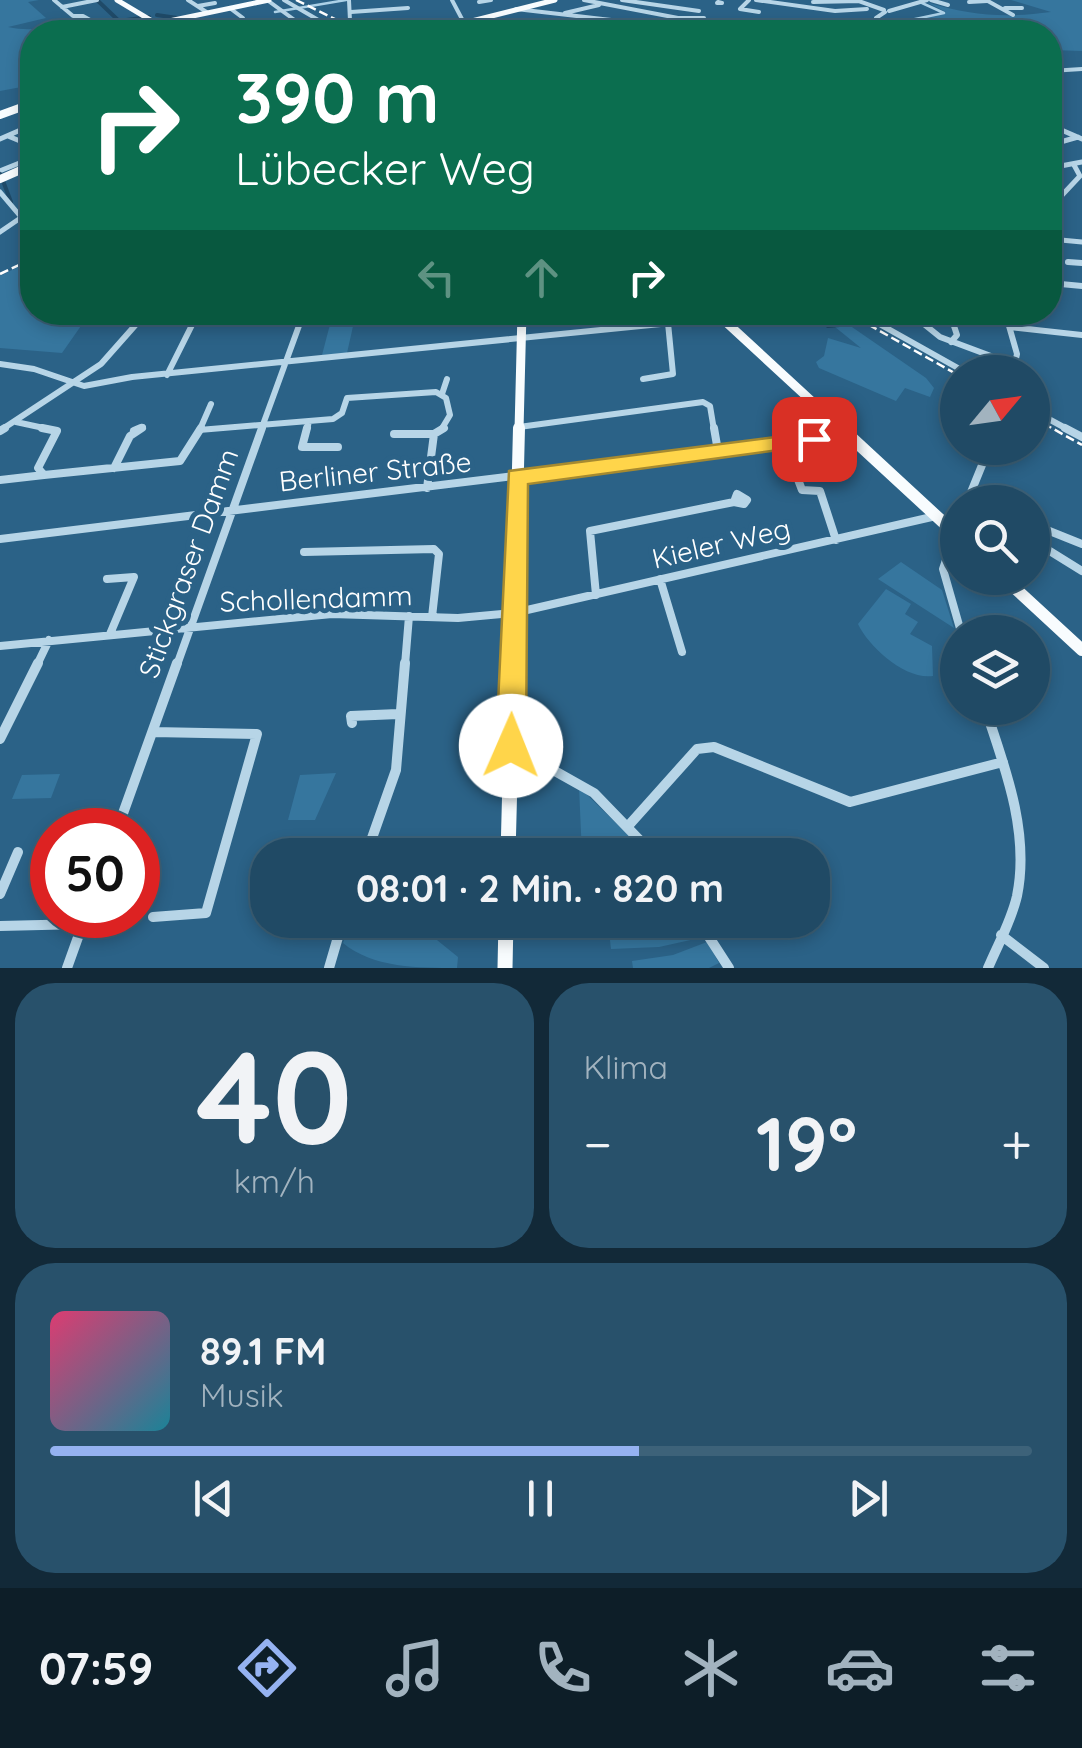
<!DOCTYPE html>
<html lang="de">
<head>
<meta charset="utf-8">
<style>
  :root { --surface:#204a65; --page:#28516b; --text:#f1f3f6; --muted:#a2b3bf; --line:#3d6279; --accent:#95b2f1 }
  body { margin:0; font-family:Quicksand,sans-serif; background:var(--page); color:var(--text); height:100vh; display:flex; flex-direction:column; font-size:38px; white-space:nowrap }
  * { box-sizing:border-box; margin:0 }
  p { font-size:32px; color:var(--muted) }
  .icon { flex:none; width:55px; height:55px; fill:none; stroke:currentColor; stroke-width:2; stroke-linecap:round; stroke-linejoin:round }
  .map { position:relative; height:968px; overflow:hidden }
  .side { display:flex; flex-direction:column; gap:15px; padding:15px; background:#122938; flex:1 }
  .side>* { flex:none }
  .banner { position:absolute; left:20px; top:20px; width:1042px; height:305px; border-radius:40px; box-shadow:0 5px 15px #0003,0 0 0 2px var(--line); background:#0b6e4f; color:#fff; overflow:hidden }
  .needle { width:65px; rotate:61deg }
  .controls { position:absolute; left:940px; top:355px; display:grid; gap:20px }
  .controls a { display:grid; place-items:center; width:110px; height:110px; border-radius:50%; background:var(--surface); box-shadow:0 5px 15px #0003,0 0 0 2px var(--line); font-size:50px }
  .speed { position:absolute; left:30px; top:808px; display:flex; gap:20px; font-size:50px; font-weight:700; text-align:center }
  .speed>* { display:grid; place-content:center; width:130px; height:130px; border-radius:50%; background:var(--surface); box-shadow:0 5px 15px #0003,0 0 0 2px var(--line); line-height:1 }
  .speed .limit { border:15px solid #d22; background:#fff; color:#111 }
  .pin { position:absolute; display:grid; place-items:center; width:85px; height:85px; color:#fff; margin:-42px; border-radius:20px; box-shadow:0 5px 15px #0006 }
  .me { position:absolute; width:110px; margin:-55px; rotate:1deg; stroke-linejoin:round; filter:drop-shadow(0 0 8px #0008) }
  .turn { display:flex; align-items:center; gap:35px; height:210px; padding:0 50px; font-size:45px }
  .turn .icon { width:130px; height:130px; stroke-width:2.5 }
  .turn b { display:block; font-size:70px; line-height:85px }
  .lanes { display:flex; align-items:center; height:95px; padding:0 50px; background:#0003; justify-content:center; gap:50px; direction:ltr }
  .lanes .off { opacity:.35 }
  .big { font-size:75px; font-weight:800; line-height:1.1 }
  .side .card { flex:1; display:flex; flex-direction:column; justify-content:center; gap:15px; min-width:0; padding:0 35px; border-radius:40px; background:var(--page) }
  .side .dial { align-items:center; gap:0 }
  .dial b { font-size:130px; line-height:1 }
  .song { display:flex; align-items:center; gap:30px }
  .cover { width:120px; height:120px; border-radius:15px; background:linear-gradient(135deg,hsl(340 70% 55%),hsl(190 70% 35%)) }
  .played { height:10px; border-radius:5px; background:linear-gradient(90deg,var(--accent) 60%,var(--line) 60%) }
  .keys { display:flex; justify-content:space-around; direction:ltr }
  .heat { display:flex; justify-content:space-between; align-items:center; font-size:55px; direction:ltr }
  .side .tiles { flex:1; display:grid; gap:15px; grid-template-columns:1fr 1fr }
  .card:last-child { grid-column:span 2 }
  .trip { position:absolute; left:250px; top:838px; width:580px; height:100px; border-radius:40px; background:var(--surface); box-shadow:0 5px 15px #0003,0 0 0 2px var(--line); font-weight:800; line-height:100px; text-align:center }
  .tab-bar { display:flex; height:160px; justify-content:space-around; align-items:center; background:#0d1e28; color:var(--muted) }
  .tab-bar .icon { width:70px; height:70px }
  .tab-bar .selected { color:var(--accent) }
  .tab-bar b { font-size:45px; color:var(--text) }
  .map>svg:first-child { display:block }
</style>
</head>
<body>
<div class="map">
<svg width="1082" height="968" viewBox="0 0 1082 968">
  <rect width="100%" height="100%" fill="#2b6287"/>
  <path fill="#36769e" d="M 0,0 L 39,0 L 28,2 L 46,18 L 8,27 C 34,33 56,25 82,24 C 99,24 113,32 131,32 L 32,32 L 32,85 L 0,91 Z
    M 1011,0 L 1082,0 L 1082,51 L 1050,50 L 1050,32 L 970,32 L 902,22 L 946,12 L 926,2 C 972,16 1005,18 1051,12 Z
    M 32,260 L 32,312 L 90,313 L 62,353 L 0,348 L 0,276 Z
    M 333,313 L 356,313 L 347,353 L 322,355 Z
    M 849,325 L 926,378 L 934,388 L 930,397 L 905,388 L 896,401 L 819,368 L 816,362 L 824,356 L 828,338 L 861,348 L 835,327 Z
    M 901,562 L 942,590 L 954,628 L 878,579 Z
    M 886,589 L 911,604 L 905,614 L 918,622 L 910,634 L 932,646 L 933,676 C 905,680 869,647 858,624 Z
    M 336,773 L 315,820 L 288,820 L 300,775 Z
    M 60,774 L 51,798 L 12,799 L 22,775 Z
    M 579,787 L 649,855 L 582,855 Z
    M 351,920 L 429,920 L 432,936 L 458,957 L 457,968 C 419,968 373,968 343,943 Z
    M 585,920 L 694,920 L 704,937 L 659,947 L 611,949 L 608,922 Z
    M 707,942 L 719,963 L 709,968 L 633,968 L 632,961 L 673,955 Z"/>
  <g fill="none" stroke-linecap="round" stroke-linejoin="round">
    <path stroke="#acd1e7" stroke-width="2.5" d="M 275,12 L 346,0
      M 901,22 L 944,13 L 922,3
      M 171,32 L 168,24 L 181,22"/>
    <path stroke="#1f4a68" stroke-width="4" d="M 0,173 L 11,202
      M 805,312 L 828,326 L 873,322"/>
    <path stroke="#1f4a68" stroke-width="4" d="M 97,0 L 119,21 L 149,17
      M 157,15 L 177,18"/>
    <path stroke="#b7d5e7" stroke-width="4" d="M 54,0 L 73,16 L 83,16 L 108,30 L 139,31
      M 188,0 L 208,13
      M 267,0 L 311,32
      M 284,0 L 339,32
      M 349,0 L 350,21 L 366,32
      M 452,0 L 463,21
      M 584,0 L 678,18 L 704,18
      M 622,0 L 699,11
      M 749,0 L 740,9 L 759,12
      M 756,0 L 835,11 L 867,9
      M 856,0 L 884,10
      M 931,0 L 948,5
      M 986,0 L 1013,15
      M 479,2 L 491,0
      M 718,2 L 722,3 L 717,3 Z
      M 813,2 L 860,1
      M 969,2 L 987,1
      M 198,6 L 215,3
      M 62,7 L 97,0
      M 1005,8 L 1022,8
      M 231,9 L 243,18 L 243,30
      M 516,9 L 715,32
      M 889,11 L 927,0
      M 351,12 L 408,8
      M 565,13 L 599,5
      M 181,19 L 189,32
      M 783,22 L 845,27
      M 157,24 L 166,32
      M 587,26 L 636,32
      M 745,29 L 770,29
      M 712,32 L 751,32
      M 883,32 L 876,18 L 885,12
      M 1050,71 L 1082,69
      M 27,90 L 32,89"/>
    <path stroke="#b7d5e7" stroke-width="5" d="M 1050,125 L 1082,139
      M 8,136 L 32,146
      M 0,139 L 32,125
      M 1050,145 L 1078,137
      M 1050,168 L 1082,162
      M 2,170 L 32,158
      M 0,192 L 32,230
      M 1050,208 L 1080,176 L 1074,165
      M 0,232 L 19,219
      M 1050,239 L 1082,242"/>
    <path stroke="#b7d5e7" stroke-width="6" d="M 24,260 L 32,256
      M 1068,262 L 1082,263
      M 1050,283 L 1082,286
      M 858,312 L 965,372
      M 909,312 L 940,337 L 1015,365
      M 1005,312 L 1017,354 L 1013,372
      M 1010,327 L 1082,335
      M 951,342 L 957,335 L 952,320
      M 0,364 L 34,369 L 84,386 L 132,377 L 721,318
      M 167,375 L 197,315
      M 643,379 L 673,374 L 668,323
      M 442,394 L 447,379
      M 1032,410 L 1069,430
      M 16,422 L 53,430
      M 201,427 L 211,404
      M 519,427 L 703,402 L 710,406 L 714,430
      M 1,430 L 101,364 L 147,312
      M 136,430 L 143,427 L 138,430
      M 199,430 L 333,419 L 342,413 L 347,398 L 436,392 L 446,398 L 450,415 L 441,430
      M 261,430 L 304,312
      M 307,430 L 309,421"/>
    <path stroke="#b7d5e7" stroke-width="8" d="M 42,428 L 57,431 L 38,468 L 44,475 L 180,461 L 201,428
      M 307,428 L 302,447 L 338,447
      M 714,428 L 718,451
      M 1065,428 L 1082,437
      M 0,431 L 5,428
      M 134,431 L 141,428
      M 394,434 L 434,434
      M 784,443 L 802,490 L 820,491 L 836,540
      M 114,468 L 130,436 L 142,428
      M 0,480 L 44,475
      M 427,488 L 434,434 L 444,428
      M 737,494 L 747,500 L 744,504 L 734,502 Z
      M 967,502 L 989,448
      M 1032,524 L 1082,544
      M 955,533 L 943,569 L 961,632
      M 0,539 L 848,435
      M 1032,540 L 1082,571
      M 304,552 L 434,549 L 439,554 L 432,617
      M 107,579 L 134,577 L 110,634
      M 660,579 L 682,652
      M 596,595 L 590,531 L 734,502
      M 0,646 L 332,614 L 458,618 L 514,613 L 936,516
      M 37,665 L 49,640
      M 177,665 L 262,428
      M 405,665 L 409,616"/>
    <path stroke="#b7d5e7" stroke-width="10" d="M 985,708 C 1005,767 1030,833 1017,896 C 1011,922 998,944 988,968
      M 352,723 L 351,716 L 398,714
      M 153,732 L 257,734 L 206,913 L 153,917
      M 0,739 L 38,663
      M 512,747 L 594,793 L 654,855
      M 629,825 L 697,749 L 714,747 L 850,802 L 1003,762
      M 117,830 L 177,663
      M 366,855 L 396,770 L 405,663
      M 0,894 L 18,852
      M 698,920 L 729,968
      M 0,926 L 83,924
      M 1001,935 L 1044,968
      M 67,968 L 86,915
      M 329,968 L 343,920"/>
    <path stroke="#f8fcfe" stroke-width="5" d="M 117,0 L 157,24
      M 136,32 L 150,25 L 269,0
      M 428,32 L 555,0
      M 16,109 L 32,103"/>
    <path stroke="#f8fcfe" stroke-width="8" d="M 0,115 L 22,107
      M 0,179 L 32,165"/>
    <path stroke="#f8fcfe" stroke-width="9" d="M 715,312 L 843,430
      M 519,430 L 522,312"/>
    <path stroke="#f8fcfe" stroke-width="12" d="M 841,428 L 958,536
      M 1004,578 L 1082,650
      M 513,665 L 519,428"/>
    <path stroke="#f8fcfe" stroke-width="15" d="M 508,855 L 513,663
      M 505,968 L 506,920"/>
    <path stroke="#fff" stroke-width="2.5" stroke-dasharray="9 4" stroke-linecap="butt" d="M 296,0 L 361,32
      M 0,274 L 32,259
      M 846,312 L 958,375
      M 1032,417 L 1082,445"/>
  </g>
  <path fill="#ffd54a" stroke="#a68a30" stroke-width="2.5" d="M 814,432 L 825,439 L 822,444 L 528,484 L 526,746 L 521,756 L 511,760 L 500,756 L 496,746 L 509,471 Z"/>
  <g text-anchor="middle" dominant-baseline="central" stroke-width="10" stroke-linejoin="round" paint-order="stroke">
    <g font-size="28" fill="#fff" stroke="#2b6287">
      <text transform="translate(375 471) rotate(-6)">Berliner Straße</text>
      <text transform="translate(721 543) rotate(-13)">Kieler Weg</text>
      <text transform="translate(188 563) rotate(-70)">Stickgraser Damm</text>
      <text transform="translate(316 598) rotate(-2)">Schollendamm</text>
    </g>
  </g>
</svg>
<div class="controls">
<a><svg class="needle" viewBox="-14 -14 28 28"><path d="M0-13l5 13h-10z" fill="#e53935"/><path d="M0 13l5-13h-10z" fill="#a2b3bf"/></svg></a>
<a><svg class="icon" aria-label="search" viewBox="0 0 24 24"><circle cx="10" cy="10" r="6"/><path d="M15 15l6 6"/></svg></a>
<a><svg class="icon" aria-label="layers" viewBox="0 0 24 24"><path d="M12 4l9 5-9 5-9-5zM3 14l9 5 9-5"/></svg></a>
</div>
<div class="speed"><div class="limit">50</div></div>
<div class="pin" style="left:814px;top:439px;background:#d93025"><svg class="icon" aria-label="arrive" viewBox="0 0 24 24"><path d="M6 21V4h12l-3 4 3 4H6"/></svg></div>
<svg class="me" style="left:511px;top:746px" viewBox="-20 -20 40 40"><circle r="19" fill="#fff"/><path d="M0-13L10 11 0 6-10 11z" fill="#ffd54a"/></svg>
<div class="trip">08:01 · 2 Min. · 820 m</div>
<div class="banner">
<div class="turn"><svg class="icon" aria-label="right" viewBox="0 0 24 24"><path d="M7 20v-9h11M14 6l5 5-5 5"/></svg><div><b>390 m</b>Lübecker Weg</div></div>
<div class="lanes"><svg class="icon off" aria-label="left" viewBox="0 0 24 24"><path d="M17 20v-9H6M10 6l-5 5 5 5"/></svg><svg class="icon off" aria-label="ahead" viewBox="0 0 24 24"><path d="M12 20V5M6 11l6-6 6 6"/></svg><svg class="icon" aria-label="right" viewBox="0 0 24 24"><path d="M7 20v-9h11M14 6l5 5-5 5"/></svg></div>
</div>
</div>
<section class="side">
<div class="tiles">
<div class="card dial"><b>40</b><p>km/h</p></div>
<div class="card"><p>Klima</p>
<div class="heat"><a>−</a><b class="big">19°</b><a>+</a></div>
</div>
<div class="card">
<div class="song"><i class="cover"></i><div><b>89.1 FM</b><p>Musik</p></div></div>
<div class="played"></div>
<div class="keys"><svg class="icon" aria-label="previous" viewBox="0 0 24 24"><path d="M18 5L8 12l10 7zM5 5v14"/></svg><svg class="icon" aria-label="pause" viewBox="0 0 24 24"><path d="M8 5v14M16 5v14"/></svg><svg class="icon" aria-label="next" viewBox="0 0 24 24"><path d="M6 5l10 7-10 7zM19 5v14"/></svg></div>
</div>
</div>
</section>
<nav class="tab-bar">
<b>07:59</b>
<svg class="icon selected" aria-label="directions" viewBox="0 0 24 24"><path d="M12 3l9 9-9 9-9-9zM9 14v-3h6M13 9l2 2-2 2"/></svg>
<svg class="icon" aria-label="music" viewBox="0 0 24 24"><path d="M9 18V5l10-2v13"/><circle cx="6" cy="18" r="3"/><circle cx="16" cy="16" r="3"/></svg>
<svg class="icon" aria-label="phone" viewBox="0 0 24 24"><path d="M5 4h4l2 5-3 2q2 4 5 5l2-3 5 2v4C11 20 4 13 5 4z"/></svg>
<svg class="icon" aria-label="climate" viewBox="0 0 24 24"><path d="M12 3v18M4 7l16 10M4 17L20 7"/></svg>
<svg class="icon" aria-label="car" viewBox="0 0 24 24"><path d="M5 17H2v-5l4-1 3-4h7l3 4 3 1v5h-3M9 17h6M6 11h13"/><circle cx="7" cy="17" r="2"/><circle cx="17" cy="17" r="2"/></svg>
<svg class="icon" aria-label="filters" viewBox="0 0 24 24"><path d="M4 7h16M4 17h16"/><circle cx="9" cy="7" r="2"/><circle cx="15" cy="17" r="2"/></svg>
</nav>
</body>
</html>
